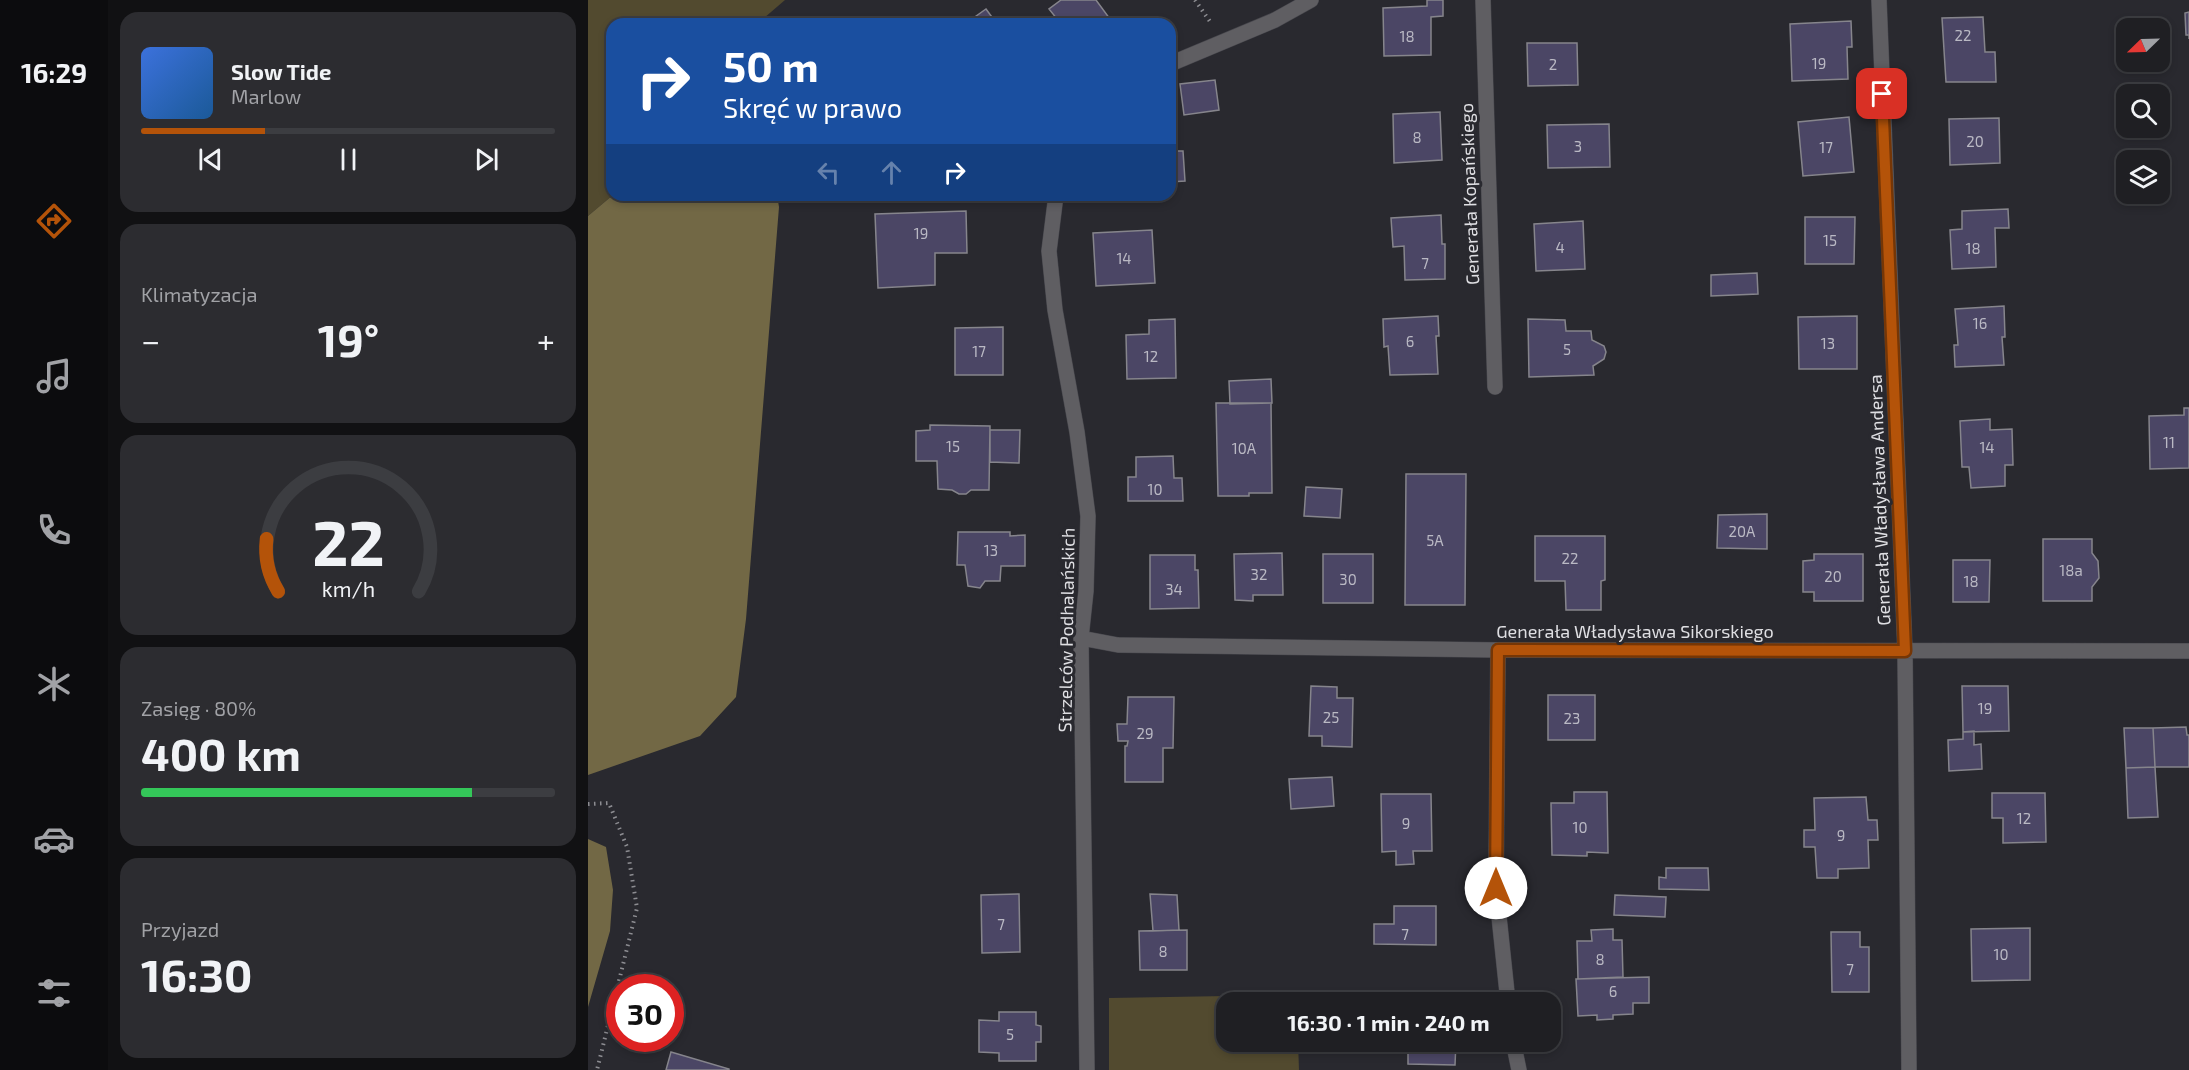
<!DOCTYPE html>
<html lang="pl">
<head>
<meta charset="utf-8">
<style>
  :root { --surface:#1f1f23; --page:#2c2c30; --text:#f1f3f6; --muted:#a1a2a6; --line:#3c3d41; --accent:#b45309 }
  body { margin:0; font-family:"Exo 2",sans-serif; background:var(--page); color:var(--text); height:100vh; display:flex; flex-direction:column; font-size:22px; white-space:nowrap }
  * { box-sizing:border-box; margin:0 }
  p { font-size:20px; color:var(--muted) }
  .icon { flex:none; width:33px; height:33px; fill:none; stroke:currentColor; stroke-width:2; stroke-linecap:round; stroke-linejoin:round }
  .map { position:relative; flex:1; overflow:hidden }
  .side { display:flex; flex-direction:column; gap:12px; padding:12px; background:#111113; width:480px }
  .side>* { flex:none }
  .hud { position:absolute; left:18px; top:18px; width:570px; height:183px; border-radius:18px; box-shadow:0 3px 9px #0003,0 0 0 2px var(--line); background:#1a4fa0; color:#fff; overflow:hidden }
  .needle { width:39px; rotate:247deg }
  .tools { position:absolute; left:1528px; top:18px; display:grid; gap:12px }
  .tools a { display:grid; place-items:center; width:54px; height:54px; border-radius:12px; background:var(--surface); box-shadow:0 3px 9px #0003,0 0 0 2px var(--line); font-size:30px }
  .speed { position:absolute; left:18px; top:974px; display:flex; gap:12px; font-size:30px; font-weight:700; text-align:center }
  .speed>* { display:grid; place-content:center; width:78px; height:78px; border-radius:50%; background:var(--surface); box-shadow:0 3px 9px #0003,0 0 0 2px var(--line); line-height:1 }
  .speed .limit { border:9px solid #d22; background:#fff; color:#111 }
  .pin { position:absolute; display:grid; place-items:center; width:51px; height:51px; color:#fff; margin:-26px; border-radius:12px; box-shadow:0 3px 9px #0006 }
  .me { position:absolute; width:66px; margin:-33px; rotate:0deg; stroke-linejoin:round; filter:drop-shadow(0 0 4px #0008) }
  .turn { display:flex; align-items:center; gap:21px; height:126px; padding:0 18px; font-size:27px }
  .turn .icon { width:78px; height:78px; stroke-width:2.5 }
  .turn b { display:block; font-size:42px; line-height:51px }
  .lanes { display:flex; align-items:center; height:57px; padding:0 18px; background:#0003; justify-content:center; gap:30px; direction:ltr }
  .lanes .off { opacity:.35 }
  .big { font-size:45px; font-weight:700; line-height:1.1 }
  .side .tile { flex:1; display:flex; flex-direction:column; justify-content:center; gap:9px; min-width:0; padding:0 21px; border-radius:18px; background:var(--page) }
  .side .dial { align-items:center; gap:0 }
  .dial svg { height:156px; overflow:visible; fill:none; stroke:var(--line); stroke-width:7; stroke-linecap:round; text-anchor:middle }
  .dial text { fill:var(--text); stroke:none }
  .song { display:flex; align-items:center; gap:18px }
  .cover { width:72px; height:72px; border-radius:9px; background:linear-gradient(135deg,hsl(220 70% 55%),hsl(210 70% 35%)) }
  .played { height:6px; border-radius:3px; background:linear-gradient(90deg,var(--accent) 30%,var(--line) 30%) }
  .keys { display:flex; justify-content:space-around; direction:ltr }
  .heat { display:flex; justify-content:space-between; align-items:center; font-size:33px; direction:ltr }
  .charge { height:9px; border-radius:4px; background:linear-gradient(90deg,#34c759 80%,var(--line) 0) }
  .trip { position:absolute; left:628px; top:992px; width:345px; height:60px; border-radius:18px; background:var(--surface); box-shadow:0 3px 9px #0003,0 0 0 2px var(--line); font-weight:700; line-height:60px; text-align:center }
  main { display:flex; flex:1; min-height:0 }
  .menu { display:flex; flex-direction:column; width:108px; justify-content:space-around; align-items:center; background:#0c0c0e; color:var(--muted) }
  .menu .icon { width:42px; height:42px }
  .menu .active { color:var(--accent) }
  .menu b { font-size:27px; color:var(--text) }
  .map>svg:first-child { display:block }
</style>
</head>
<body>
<main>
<nav class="menu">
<b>16:29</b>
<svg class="icon active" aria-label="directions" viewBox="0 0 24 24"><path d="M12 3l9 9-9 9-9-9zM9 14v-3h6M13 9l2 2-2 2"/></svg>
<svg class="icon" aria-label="music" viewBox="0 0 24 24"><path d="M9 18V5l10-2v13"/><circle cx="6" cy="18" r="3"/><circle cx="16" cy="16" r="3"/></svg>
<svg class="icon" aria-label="phone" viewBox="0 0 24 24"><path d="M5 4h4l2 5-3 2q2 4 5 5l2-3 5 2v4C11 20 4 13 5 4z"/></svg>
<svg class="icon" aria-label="climate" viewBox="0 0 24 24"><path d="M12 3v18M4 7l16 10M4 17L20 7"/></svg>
<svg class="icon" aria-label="car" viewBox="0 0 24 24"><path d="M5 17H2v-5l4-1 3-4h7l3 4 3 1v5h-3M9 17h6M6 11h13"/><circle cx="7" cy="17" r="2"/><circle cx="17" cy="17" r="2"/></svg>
<svg class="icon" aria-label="filters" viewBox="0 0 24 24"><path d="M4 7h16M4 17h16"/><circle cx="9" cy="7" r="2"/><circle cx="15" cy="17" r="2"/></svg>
</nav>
<section class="side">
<div class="tile">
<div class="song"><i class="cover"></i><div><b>Slow Tide</b><p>Marlow</p></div></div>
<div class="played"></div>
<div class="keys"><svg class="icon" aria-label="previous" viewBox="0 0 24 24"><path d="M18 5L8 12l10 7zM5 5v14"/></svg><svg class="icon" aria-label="pause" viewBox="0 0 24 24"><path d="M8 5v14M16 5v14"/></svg><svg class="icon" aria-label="next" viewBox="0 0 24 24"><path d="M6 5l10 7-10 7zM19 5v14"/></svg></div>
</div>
<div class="tile"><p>Klimatyzacja</p>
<div class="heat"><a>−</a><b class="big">19°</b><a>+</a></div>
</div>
<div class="tile dial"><svg viewBox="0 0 100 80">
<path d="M14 69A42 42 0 1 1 86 69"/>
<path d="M14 69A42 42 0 0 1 8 42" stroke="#b45309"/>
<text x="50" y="56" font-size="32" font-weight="700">22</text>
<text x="50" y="72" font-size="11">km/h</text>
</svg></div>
<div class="tile"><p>Zasięg · 80%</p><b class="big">400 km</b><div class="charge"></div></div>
<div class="tile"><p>Przyjazd</p><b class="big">16:30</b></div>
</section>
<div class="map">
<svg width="1601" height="1070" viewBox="0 0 1601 1070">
  <rect width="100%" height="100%" fill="#29292f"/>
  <path fill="#524a2f" d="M 0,0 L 197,0 L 169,24 L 24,24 L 25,195 L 0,216 Z
    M 707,995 L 707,1002 L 639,1002 L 639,1041 L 710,1041 L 711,1070 L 521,1070 L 521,998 Z"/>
  <path fill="#726845" d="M 25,195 L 189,195 L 191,207 L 158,619 L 148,697 L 112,736 L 0,775 L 0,216 Z
    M 0,839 L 18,847 L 25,890 L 22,931 L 0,1007 Z"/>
  <path fill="#4b4665" stroke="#86858c" stroke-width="1.5" d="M 473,0 L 508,0 L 522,19 L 515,24 L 473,24 L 461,9 Z
    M 839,0 L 855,0 L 855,16 L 843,17 L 843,55 L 796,56 L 795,8 L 839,6 Z
    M 398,9 L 409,24 L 377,24 Z
    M 1601,12 L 1601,39 L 1601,35 L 1598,35 L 1597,13 Z
    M 1395,17 L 1397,52 L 1407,52 L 1408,82 L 1358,82 L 1354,18 Z
    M 1263,21 L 1264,47 L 1259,47 L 1260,79 L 1204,81 L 1202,24 Z
    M 939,43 L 989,43 L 990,85 L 940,86 Z
    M 627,80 L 631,110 L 596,115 L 592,84 Z
    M 852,112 L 854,160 L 806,163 L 805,114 Z
    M 1261,117 L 1266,172 L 1215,176 L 1210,122 Z
    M 582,118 L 584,118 L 585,151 L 595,151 L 597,181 L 582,182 Z
    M 1411,118 L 1412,163 L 1362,165 L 1361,119 Z
    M 1021,124 L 1022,167 L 960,168 L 959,125 Z
    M 1420,209 L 1421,228 L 1407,228 L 1408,267 L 1364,269 L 1362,230 L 1374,229 L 1374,211 Z
    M 378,211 L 379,253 L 347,253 L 347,285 L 290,288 L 287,214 Z
    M 853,215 L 854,244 L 857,244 L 857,279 L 817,280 L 816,246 L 805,247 L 803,218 Z
    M 1217,217 L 1267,217 L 1266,264 L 1217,264 Z
    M 995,221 L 997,269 L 948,271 L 946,224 Z
    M 564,230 L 567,283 L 508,286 L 505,233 Z
    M 1169,273 L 1170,294 L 1123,296 L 1123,275 Z
    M 1416,306 L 1417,337 L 1414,337 L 1416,365 L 1367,367 L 1366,345 L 1370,345 L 1367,309 Z
    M 850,316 L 851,336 L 848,336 L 850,374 L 802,375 L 800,346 L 796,347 L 795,319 Z
    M 1269,316 L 1269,369 L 1211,369 L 1210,317 Z
    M 587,319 L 588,378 L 539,379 L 538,335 L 561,334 L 561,320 Z
    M 940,319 L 977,320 L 978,331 L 1003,331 L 1004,340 L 1016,346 L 1018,352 L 1016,359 L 1005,366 L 1006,375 L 941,377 Z
    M 415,327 L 415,375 L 367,375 L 367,328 Z
    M 683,379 L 684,403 L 642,404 L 641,381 Z
    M 628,403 L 683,403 L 684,493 L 661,493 L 661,496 L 630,496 Z
    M 1596,408 L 1601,408 L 1601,468 L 1562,469 L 1561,416 L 1596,415 Z
    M 1402,419 L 1402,430 L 1424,429 L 1425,465 L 1417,465 L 1417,486 L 1383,488 L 1381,467 L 1374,467 L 1372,421 Z
    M 342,425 L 402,426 L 401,490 L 383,490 L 378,494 L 371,494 L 364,490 L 350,489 L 349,461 L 328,461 L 328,431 L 342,430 Z
    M 402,430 L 432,430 L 431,463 L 402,462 Z
    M 585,456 L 586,478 L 594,478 L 595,501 L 540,501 L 540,477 L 548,477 L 548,457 Z
    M 818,474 L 878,474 L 877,605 L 817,605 Z
    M 718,487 L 754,489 L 752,518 L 716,516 Z
    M 1179,514 L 1179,549 L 1129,548 L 1130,515 Z
    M 370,532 L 422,532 L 422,536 L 437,535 L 437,566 L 413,566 L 412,581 L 397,581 L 392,588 L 380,586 L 377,565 L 369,565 Z
    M 947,536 L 1017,536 L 1017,580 L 1013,581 L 1013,610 L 978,610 L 977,581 L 947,581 Z
    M 1455,539 L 1504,539 L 1504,553 L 1510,561 L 1511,578 L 1504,587 L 1504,601 L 1455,601 Z
    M 694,553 L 695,595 L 665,595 L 665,601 L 647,600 L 646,554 Z
    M 735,554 L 785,554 L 785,603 L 735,603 Z
    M 1226,554 L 1275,554 L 1275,601 L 1226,601 L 1226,592 L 1215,592 L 1215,561 L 1226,560 Z
    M 562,555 L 607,555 L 607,570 L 610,570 L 611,608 L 562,609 Z
    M 1365,560 L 1402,560 L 1401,602 L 1365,602 Z
    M 723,686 L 749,687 L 749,698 L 765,698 L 764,747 L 734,746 L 734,736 L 721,736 Z
    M 1374,686 L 1420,686 L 1421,731 L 1375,732 Z
    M 960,695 L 1007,695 L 1007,740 L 960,740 Z
    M 540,697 L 586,697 L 585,748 L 575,748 L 575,782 L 537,782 L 537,746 L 539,746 L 540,741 L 530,741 L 529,724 L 539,724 Z
    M 1598,727 L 1599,735 L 1601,735 L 1601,767 L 1567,767 L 1565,728 Z
    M 1536,728 L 1565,728 L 1567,767 L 1538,768 Z
    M 1386,731 L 1386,745 L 1393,744 L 1394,769 L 1361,771 L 1360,740 L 1375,739 L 1375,732 Z
    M 1567,767 L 1570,817 L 1540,818 L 1538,768 Z
    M 744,777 L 746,806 L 703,809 L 701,779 Z
    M 986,792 L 1019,792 L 1020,853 L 999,852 L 999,856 L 964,855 L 963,803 L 986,803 Z
    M 1404,793 L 1457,793 L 1458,842 L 1415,843 L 1415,818 L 1404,818 Z
    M 793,794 L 843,794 L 844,851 L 825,851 L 826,864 L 808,865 L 808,851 L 794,852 Z
    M 1278,797 L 1280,820 L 1289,820 L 1290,840 L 1280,840 L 1281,868 L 1250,869 L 1250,878 L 1229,878 L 1227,847 L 1216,847 L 1216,830 L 1227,830 L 1226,798 Z
    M 1078,868 L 1120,868 L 1121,890 L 1071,889 L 1071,877 L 1078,878 Z
    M 431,894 L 432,952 L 394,953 L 393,895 Z
    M 562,894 L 589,895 L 591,930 L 565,931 Z
    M 1027,895 L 1078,897 L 1077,917 L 1026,915 Z
    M 806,906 L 848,906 L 848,945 L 786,944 L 786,924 L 806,924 Z
    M 1442,928 L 1442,980 L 1384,981 L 1383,929 Z
    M 1025,929 L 1025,940 L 1034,940 L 1035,977 L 990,979 L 989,941 L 1004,941 L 1003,930 Z
    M 599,930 L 599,970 L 552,970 L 551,931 Z
    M 1243,932 L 1272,932 L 1272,947 L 1281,947 L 1281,992 L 1244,992 Z
    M 1061,977 L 1061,1003 L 1045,1003 L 1045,1014 L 1025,1015 L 1025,1019 L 1009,1020 L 1009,1015 L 990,1016 L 988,979 Z
    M 411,1012 L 448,1012 L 448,1025 L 453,1026 L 453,1042 L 448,1042 L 448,1061 L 411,1061 L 411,1053 L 391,1052 L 391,1020 L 411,1021 Z
    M 820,1041 L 868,1041 L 867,1065 L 820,1064 Z
    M 83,1052 L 141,1069 L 141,1070 L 78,1070 Z"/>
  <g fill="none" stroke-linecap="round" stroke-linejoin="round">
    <defs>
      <path id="street" d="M 895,0 L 907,387
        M 1291,0 L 1317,651 L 1321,1070
        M 582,64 L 687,20 L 723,0
        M 468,195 L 461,251 L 467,310 L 489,432 L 500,516 L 498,591 L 493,638 L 499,1070
        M 493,638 L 530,645 L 910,650 L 1601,651
        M 910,650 L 908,888 L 920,1002
        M 925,1041 L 931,1070"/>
    </defs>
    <use href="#street" stroke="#46464c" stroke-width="16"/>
    <path stroke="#8d8d92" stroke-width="4" stroke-dasharray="1.5 4.5" stroke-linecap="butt" d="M 607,0 L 623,23
      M 0,804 L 21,803 L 39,847 L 49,908 L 9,1070"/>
    <use href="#street" stroke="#5f5e62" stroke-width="15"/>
  </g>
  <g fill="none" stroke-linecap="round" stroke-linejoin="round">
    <defs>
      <path id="route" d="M 908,888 L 910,650 L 1317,651 L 1294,94"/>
    </defs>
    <use href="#route" stroke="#753606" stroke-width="15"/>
    <use href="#route" stroke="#b45309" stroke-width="10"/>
  </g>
  <g text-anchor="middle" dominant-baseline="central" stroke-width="6" stroke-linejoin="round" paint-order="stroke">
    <g font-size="15" fill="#bab9c4">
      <text x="1375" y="35">22</text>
      <text x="819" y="36">18</text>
      <text x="1231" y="63">19</text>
      <text x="965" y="64">2</text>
      <text x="829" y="137">8</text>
      <text x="1387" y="141">20</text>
      <text x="990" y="146">3</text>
      <text x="1238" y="147">17</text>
      <text x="333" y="233">19</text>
      <text x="1242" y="240">15</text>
      <text x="972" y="247">4</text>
      <text x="1385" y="248">18</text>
      <text x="536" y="258">14</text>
      <text x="837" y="263">7</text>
      <text x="1392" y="323">16</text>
      <text x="822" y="341">6</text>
      <text x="1240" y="343">13</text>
      <text x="979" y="349">5</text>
      <text x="391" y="351">17</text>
      <text x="563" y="356">12</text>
      <text x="1581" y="442">11</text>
      <text x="365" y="446">15</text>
      <text x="1399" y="447">14</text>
      <text x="656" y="448">10A</text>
      <text x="567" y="489">10</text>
      <text x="1154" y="531">20A</text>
      <text x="847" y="540">5A</text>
      <text x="403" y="550">13</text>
      <text x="982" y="558">22</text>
      <text x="1483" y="570">18a</text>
      <text x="671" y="574">32</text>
      <text x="1245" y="576">20</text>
      <text x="760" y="579">30</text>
      <text x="1383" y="581">18</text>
      <text x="586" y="589">34</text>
      <text x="1397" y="708">19</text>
      <text x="743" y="717">25</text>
      <text x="984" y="718">23</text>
      <text x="557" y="733">29</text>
      <text x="1436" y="818">12</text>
      <text x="818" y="823">9</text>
      <text x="992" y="827">10</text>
      <text x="1253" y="835">9</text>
      <text x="413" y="924">7</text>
      <text x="817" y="934">7</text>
      <text x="575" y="951">8</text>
      <text x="1413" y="954">10</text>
      <text x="1012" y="959">8</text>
      <text x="1262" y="969">7</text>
      <text x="1025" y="991">6</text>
      <text x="422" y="1034">5</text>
    </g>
    <g font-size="18" fill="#dfdfe3" stroke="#29292f">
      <text transform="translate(881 194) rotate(-92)">Generała Kopańskiego</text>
      <text transform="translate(1291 500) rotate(-92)">Generała Władysława Andersa</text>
      <text transform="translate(478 630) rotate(-89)">Strzelców Podhalańskich</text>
      <text x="1047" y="631">Generała Władysława Sikorskiego</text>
    </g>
  </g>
</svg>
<div class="tools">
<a><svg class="needle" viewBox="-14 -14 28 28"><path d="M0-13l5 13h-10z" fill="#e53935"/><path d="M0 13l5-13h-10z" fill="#a1a2a6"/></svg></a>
<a><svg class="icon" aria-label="search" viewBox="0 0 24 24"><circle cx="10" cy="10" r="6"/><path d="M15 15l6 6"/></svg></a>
<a><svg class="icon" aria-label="layers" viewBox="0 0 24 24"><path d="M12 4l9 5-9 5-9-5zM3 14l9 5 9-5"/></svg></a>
</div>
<div class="speed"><div class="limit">30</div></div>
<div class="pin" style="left:1294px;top:94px;background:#d93025"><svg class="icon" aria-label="arrive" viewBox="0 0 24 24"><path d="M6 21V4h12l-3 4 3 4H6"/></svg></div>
<svg class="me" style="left:908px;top:888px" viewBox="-20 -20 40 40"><circle r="19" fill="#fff"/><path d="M0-13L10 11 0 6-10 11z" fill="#b45309"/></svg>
<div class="trip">16:30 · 1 min · 240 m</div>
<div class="hud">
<div class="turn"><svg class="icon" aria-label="right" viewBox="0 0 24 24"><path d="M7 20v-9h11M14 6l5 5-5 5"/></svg><div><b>50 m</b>Skręć w prawo</div></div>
<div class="lanes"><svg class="icon off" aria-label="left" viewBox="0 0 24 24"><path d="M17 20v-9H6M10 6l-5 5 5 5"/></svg><svg class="icon off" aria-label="ahead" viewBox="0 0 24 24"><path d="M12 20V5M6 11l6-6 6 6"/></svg><svg class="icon" aria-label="right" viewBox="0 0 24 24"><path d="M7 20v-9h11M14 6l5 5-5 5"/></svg></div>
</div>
</div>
</main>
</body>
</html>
